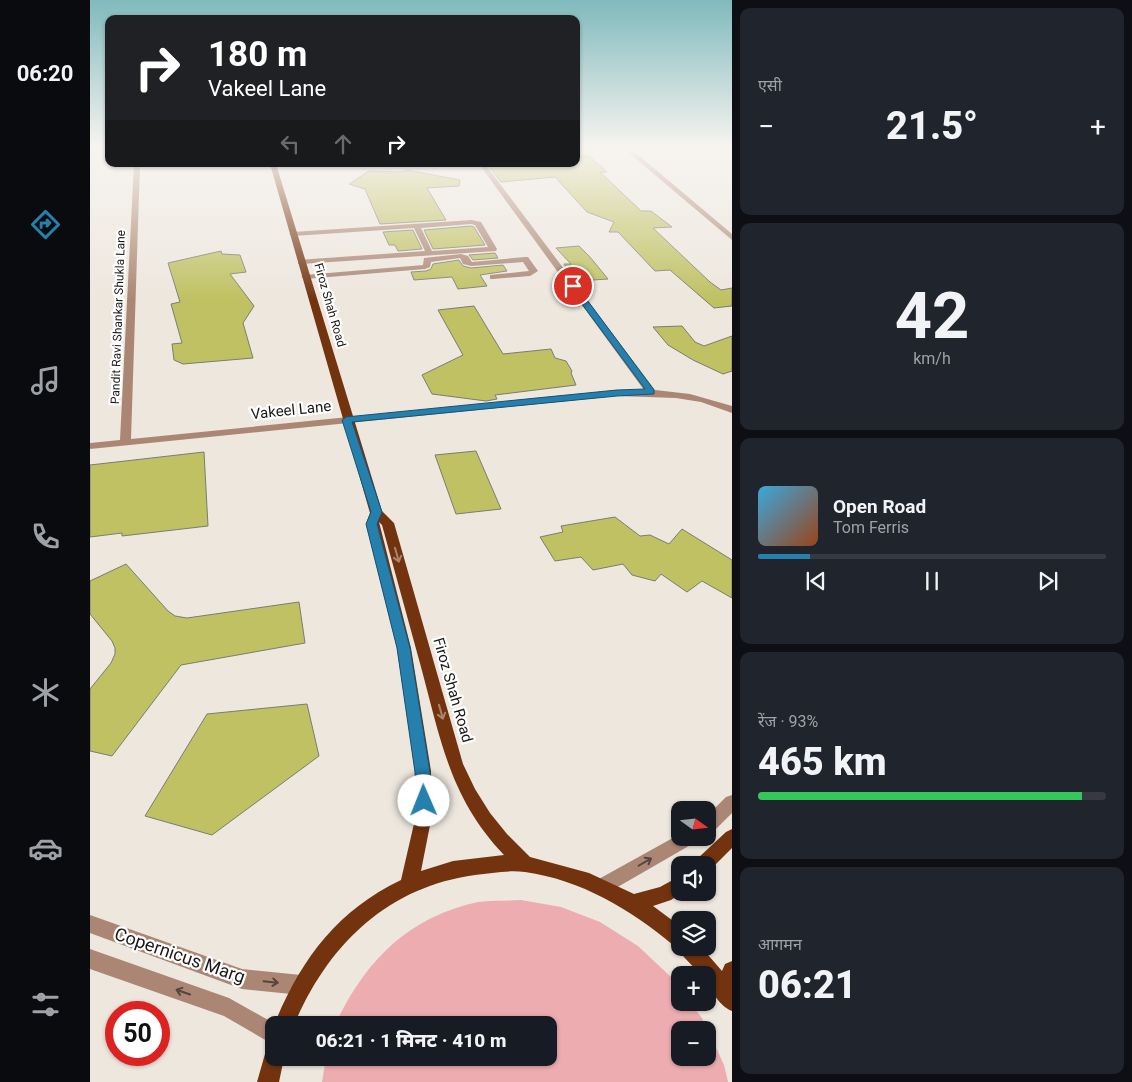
<!DOCTYPE html>
<html lang="hi">
<head>
<meta charset="utf-8">
<style>
  :root { --surface:#171b24; --page:#20242c; --text:#f1f3f6; --muted:#9ea1a6; --line:#363941; --accent:#2680ae }
  body { margin:0; font-family:Roboto,"Noto Sans Devanagari",sans-serif; background:var(--page); color:var(--text); height:100vh; display:flex; flex-direction:column; font-size:19px; white-space:nowrap }
  * { box-sizing:border-box; margin:0 }
  p { font-size:16px; color:var(--muted) }
  .icon { flex:none; width:28px; height:28px; fill:none; stroke:currentColor; stroke-width:2; stroke-linecap:round; stroke-linejoin:round }
  .map { position:relative; flex:1; overflow:hidden }
  .drawer { display:flex; flex-direction:column; gap:8px; padding:8px; background:#0d0f14; width:400px }
  .drawer>* { flex:none }
  .guide { position:absolute; left:15px; top:15px; width:475px; height:152px; border-radius:10px; box-shadow:0 1px 4px #0004; background:#202124; color:#fff; overflow:hidden }
  .needle { width:32px; rotate:105deg }
  .tools { position:absolute; left:581px; top:801px; display:grid; gap:10px }
  .tools a { display:grid; place-items:center; width:45px; height:45px; border-radius:10px; background:var(--surface); box-shadow:0 1px 4px #0004; font-size:25px }
  .speed { position:absolute; left:15px; top:1001px; display:flex; gap:10px; font-size:25px; font-weight:700; text-align:center }
  .speed>* { display:grid; place-content:center; width:65px; height:65px; border-radius:50%; background:var(--surface); box-shadow:0 1px 4px #0004; line-height:1 }
  .speed .limit { border:8px solid #d22; background:#fff; color:#111 }
  .pin { position:absolute; display:grid; place-items:center; width:42px; height:42px; color:#fff; margin:-21px; border:2px solid #fff; border-radius:50%; box-shadow:0 1px 5px #0007 }
  .me { position:absolute; width:55px; margin:-28px; rotate:359deg; stroke-linejoin:round; filter:drop-shadow(0 0 4px #0008) }
  .turn { display:flex; align-items:center; gap:18px; height:105px; padding:0 20px; font-size:22px }
  .turn .icon { width:65px; height:65px; stroke-width:2.5 }
  .turn b { display:block; font-size:35px; line-height:42px }
  .lanes { display:flex; align-items:center; height:48px; padding:0 20px; background:#0003; justify-content:center; gap:25px; direction:ltr }
  .lanes .off { opacity:.35 }
  .big { font-size:38px; font-weight:800; line-height:1.1 }
  .drawer .widget { flex:1; display:flex; flex-direction:column; justify-content:center; gap:8px; min-width:0; padding:0 18px; border-radius:10px; background:var(--page) }
  .drawer .dial { align-items:center; gap:0 }
  .dial b { font-size:65px; line-height:1 }
  .song { display:flex; align-items:center; gap:15px }
  .cover { width:60px; height:60px; border-radius:8px; background:linear-gradient(135deg,hsl(200 70% 55%),hsl(20 70% 35%)) }
  .played { height:5px; border-radius:2px; background:linear-gradient(90deg,var(--accent) 15%,var(--line) 15%) }
  .keys { display:flex; justify-content:space-around; direction:ltr }
  .heat { display:flex; justify-content:space-between; align-items:center; font-size:28px; direction:ltr }
  .charge { height:8px; border-radius:4px; background:linear-gradient(90deg,#34c759 93%,var(--line) 0) }
  .trip { position:absolute; left:175px; top:1016px; width:292px; height:50px; border-radius:10px; background:var(--surface); box-shadow:0 1px 4px #0004; font-weight:800; line-height:50px; text-align:center }
  main { display:flex; flex:1; min-height:0 }
  .tab-bar { display:flex; flex-direction:column; width:90px; justify-content:space-around; align-items:center; background:#090b0e; color:var(--muted) }
  .tab-bar .icon { width:35px; height:35px }
  .tab-bar .selected { color:var(--accent) }
  .tab-bar b { font-size:22px; color:var(--text) }
  .map>svg:first-child { display:block }
</style>
</head>
<body>
<main>
<nav class="tab-bar">
<b>06:20</b>
<svg class="icon selected" aria-label="directions" viewBox="0 0 24 24"><path d="M12 3l9 9-9 9-9-9zM9 14v-3h6M13 9l2 2-2 2"/></svg>
<svg class="icon" aria-label="music" viewBox="0 0 24 24"><path d="M9 18V5l10-2v13"/><circle cx="6" cy="18" r="3"/><circle cx="16" cy="16" r="3"/></svg>
<svg class="icon" aria-label="phone" viewBox="0 0 24 24"><path d="M5 4h4l2 5-3 2q2 4 5 5l2-3 5 2v4C11 20 4 13 5 4z"/></svg>
<svg class="icon" aria-label="climate" viewBox="0 0 24 24"><path d="M12 3v18M4 7l16 10M4 17L20 7"/></svg>
<svg class="icon" aria-label="car" viewBox="0 0 24 24"><path d="M5 17H2v-5l4-1 3-4h7l3 4 3 1v5h-3M9 17h6M6 11h13"/><circle cx="7" cy="17" r="2"/><circle cx="17" cy="17" r="2"/></svg>
<svg class="icon" aria-label="filters" viewBox="0 0 24 24"><path d="M4 7h16M4 17h16"/><circle cx="9" cy="7" r="2"/><circle cx="15" cy="17" r="2"/></svg>
</nav>
<div class="map">
<svg width="642" height="1082" viewBox="0 0 642 1082">
  <rect width="100%" height="100%" fill="#ede7de"/>
  <path fill="#edacb0" d="M 431,900 L 471,907 L 510,922 L 548,946 L 582,978 L 590,989 L 590,1002 L 600,1003 L 612,1018 L 617,1030 L 590,1030 L 590,1058 L 618,1058 L 618,1030 L 634,1065 L 638,1082 L 232,1082 L 236,1058 L 459,1058 L 459,1025 L 245,1025 C 275,961 318,917 388,902 C 402,900 417,901 431,900 Z"/>
  <path fill="#bfc162" stroke="#7b7c73" d="M 486,151 L 492,156 L 499,156 L 517,172 L 510,172 L 551,211 L 561,211 L 582,227 L 563,228 L 620,282 L 631,290 L 642,288 L 642,306 L 624,308 L 580,270 L 565,271 L 528,232 L 519,232 L 524,222 L 497,212 L 465,177 L 411,182 L 397,164 L 486,164 Z
    M 317,170 L 370,180 L 369,186 L 337,188 L 356,220 L 290,224 L 275,189 L 259,184 L 279,171 L 312,172 Z
    M 381,226 L 384,227 L 395,245 L 343,249 L 334,230 Z
    M 323,230 L 332,249 L 308,251 L 305,245 L 299,245 L 293,232 Z
    M 489,246 L 500,257 L 518,279 L 487,281 L 474,264 L 481,264 L 466,248 Z
    M 131,251 L 132,254 L 150,255 L 156,272 L 140,274 L 164,306 L 153,323 L 163,358 L 93,364 L 84,360 L 82,344 L 92,343 L 81,304 L 90,302 L 78,263 Z
    M 405,253 L 408,258 L 383,260 L 379,255 Z
    M 369,260 L 373,266 L 381,268 L 413,265 L 417,271 L 390,275 L 397,286 L 368,289 L 362,277 L 324,280 L 321,272 L 336,271 L 341,269 L 343,264 Z
    M 384,306 L 413,354 L 461,349 L 465,358 L 476,361 L 482,371 L 481,373 L 486,385 L 405,395 L 407,399 L 396,401 L 342,394 L 332,375 L 373,355 L 348,310 Z
    M 592,326 L 605,342 L 614,346 L 642,336 L 642,371 L 633,374 L 603,360 L 578,345 L 563,327 Z
    M 386,451 L 411,509 L 366,514 L 345,455 Z
    M 114,452 L 118,526 L 32,536 L 32,533 L 0,537 L 0,465 Z
    M 525,517 L 550,536 L 560,535 L 579,544 L 592,529 L 642,560 L 642,598 L 612,581 L 597,592 L 571,574 L 565,581 L 542,575 L 533,564 L 503,570 L 491,557 L 465,561 L 450,537 L 473,532 L 471,526 Z
    M 36,564 L 78,611 L 85,616 L 97,618 L 209,602 L 215,643 L 91,665 L 22,756 L 0,751 L 0,689 L 21,663 L 25,654 L 25,648 L 22,641 L 0,614 L 0,581 Z
    M 217,704 L 229,756 L 122,835 L 55,816 L 117,714 Z"/>
  <g fill="none" stroke-linecap="round" stroke-linejoin="round">
    <path fill="#ab8674" fill-rule="evenodd" d="M 533,148 L 540,148 L 642,234 L 642,240 Z
      M 44,164 L 50,164 L 41,439 L 527,390 L 554,390 L 389,164 L 395,164 L 565,390 L 600,394 L 642,406 L 642,413 L 611,402 L 586,398 L 527,396 L 0,449 L 0,443 L 30,440 Z
      M 382,220 L 391,222 L 407,249 L 406,251 L 211,264 L 208,264 L 208,260 L 335,251 L 324,228 L 203,236 L 199,234 L 203,232 ZM 381,224 L 385,225 L 398,247 L 342,251 L 331,228 Z
      M 371,254 L 378,256 L 382,262 L 435,257 L 438,257 L 448,271 L 440,276 L 403,279 L 400,279 L 400,275 L 439,271 L 433,262 L 381,266 L 373,264 L 370,258 L 341,262 L 340,267 L 335,269 L 215,279 L 211,277 L 215,275 L 333,265 L 334,258 Z
      M 642,795 L 642,813 L 624,831 L 618,833 L 618,815 L 636,797 Z
      M 590,834 L 590,838 L 606,838 L 604,843 L 519,892 L 513,894 L 507,892 L 504,886 L 507,880 Z
      M 0,915 L 152,969 L 211,975 L 218,978 L 221,985 L 218,992 L 211,995 L 152,989 L 0,933 Z
      M 0,949 L 139,998 L 187,1025 L 184,1025 L 184,1045 L 134,1016 L 0,969 Z"/>
    <path fill="#72330e" fill-rule="evenodd" d="M 180,164 L 186,164 L 292,511 L 304,523 L 373,764 L 385,789 L 400,813 L 417,834 L 440,857 L 499,873 L 544,894 L 570,887 L 590,876 L 590,892 L 593,892 L 581,900 L 563,906 L 590,926 L 590,948 L 612,948 L 632,971 L 635,964 L 642,961 L 642,1011 C 629,1006 618,988 618,975 L 611,975 L 592,955 L 590,947 L 583,945 C 540,909 491,880 435,872 C 419,870 401,873 385,875 C 297,887 238,945 204,1025 L 184,1025 C 210,961 246,911 311,880 L 326,815 L 325,771 L 307,648 L 276,524 L 280,513 ZM 289,522 L 292,525 C 305,572 318,620 331,667 C 351,741 360,798 414,855 L 363,861 L 331,871 L 342,815 L 341,771 L 321,648 Z
      M 642,829 L 642,848 L 619,871 L 618,871 L 618,865 L 604,865 L 607,859 L 636,832 Z
      M 184,1044 L 184,1058 L 194,1058 L 189,1082 L 167,1082 L 177,1047 Z"/>
  </g>
  <defs><path id="oneway-shaft" d="M-6 0H5M1.5-3L5.5 0L1.5 3" fill="none" stroke-width="1.6" stroke-linecap="round" stroke-linejoin="round" transform="scale(1.25)"/></defs>
  <g stroke="#aa856e">
    <use href="#oneway-shaft" transform="translate(307 555) rotate(74)"/>
    <use href="#oneway-shaft" transform="translate(351 712) rotate(74)"/>
  </g>
  <g stroke="#55453c">
    <use href="#oneway-shaft" transform="translate(555 862) rotate(-30)"/>
    <use href="#oneway-shaft" transform="translate(181 982) rotate(6)"/>
    <use href="#oneway-shaft" transform="translate(93 992) rotate(-161)"/>
  </g>
  <linearGradient id="sky" x2="0" y2="1"><stop stop-color="#80babd"/><stop offset="0.49" stop-color="#f7f4f0"/><stop offset="1" stop-color="#f7f4f0" stop-opacity="0"/></linearGradient>
  <rect width="642" height="300" fill="url(#sky)"/>
  <path fill="#2680ae" stroke="#195371" d="M 480,285 L 486,285 L 564,390 L 564,394 L 527,396 L 262,422 L 292,512 L 287,524 L 320,648 L 340,772 L 341,801 L 339,805 L 334,807 L 328,805 L 326,801 L 325,772 L 307,648 L 276,524 L 281,512 L 252,420 L 256,417 L 527,390 L 555,389 L 480,288 Z"/>
  <g text-anchor="middle" dominant-baseline="central" stroke-width="4.5" stroke-linejoin="round" paint-order="stroke">
    <g font-size="12" fill="#1b1916" stroke="#fff">
      <text transform="translate(240 305) rotate(74)">Firoz Shah Road</text>
      <text transform="translate(28 317) rotate(-88)">Pandit Ravi Shankar Shukla Lane</text>
    </g>
    <g font-size="15" fill="#1b1916" stroke="#fff">
      <text transform="translate(201 410) rotate(-6)">Vakeel Lane</text>
      <text transform="translate(363 690) rotate(74)">Firoz Shah Road</text>
    </g>
    <g font-size="18" fill="#1b1916" stroke="#fff">
      <text transform="translate(90 955) rotate(19)">Copernicus Marg</text>
    </g>
  </g>
</svg>
<div class="tools">
<a><svg class="needle" viewBox="-14 -14 28 28"><path d="M0-13l5 13h-10z" fill="#e53935"/><path d="M0 13l5-13h-10z" fill="#9ea1a6"/></svg></a>
<a><svg class="icon" aria-label="sound" viewBox="0 0 24 24"><path d="M4 9h4l5-4v14l-5-4H4zM17 9q2 3 0 6"/></svg></a>
<a><svg class="icon" aria-label="layers" viewBox="0 0 24 24"><path d="M12 4l9 5-9 5-9-5zM3 14l9 5 9-5"/></svg></a>
<a>+</a>
<a>−</a>
</div>
<div class="speed"><div class="limit">50</div></div>
<div class="pin" style="left:483px;top:286px;background:#d93025"><svg class="icon" aria-label="arrive" viewBox="0 0 24 24"><path d="M6 21V4h12l-3 4 3 4H6"/></svg></div>
<svg class="me" style="left:334px;top:801px" viewBox="-20 -20 40 40"><circle r="19" fill="#fff"/><path d="M0-13L10 11 0 6-10 11z" fill="#2680ae"/></svg>
<div class="trip">06:21 · 1 मिनट · 410 m</div>
<div class="guide">
<div class="turn"><svg class="icon" aria-label="right" viewBox="0 0 24 24"><path d="M7 20v-9h11M14 6l5 5-5 5"/></svg><div><b>180 m</b>Vakeel Lane</div></div>
<div class="lanes"><svg class="icon off" aria-label="left" viewBox="0 0 24 24"><path d="M17 20v-9H6M10 6l-5 5 5 5"/></svg><svg class="icon off" aria-label="ahead" viewBox="0 0 24 24"><path d="M12 20V5M6 11l6-6 6 6"/></svg><svg class="icon" aria-label="right" viewBox="0 0 24 24"><path d="M7 20v-9h11M14 6l5 5-5 5"/></svg></div>
</div>
</div>
<section class="drawer">
<div class="widget"><p>एसी</p>
<div class="heat"><a>−</a><b class="big">21.5°</b><a>+</a></div>
</div>
<div class="widget dial"><b>42</b><p>km/h</p></div>
<div class="widget">
<div class="song"><i class="cover"></i><div><b>Open Road</b><p>Tom Ferris</p></div></div>
<div class="played"></div>
<div class="keys"><svg class="icon" aria-label="previous" viewBox="0 0 24 24"><path d="M18 5L8 12l10 7zM5 5v14"/></svg><svg class="icon" aria-label="pause" viewBox="0 0 24 24"><path d="M8 5v14M16 5v14"/></svg><svg class="icon" aria-label="next" viewBox="0 0 24 24"><path d="M6 5l10 7-10 7zM19 5v14"/></svg></div>
</div>
<div class="widget"><p>रेंज · 93%</p><b class="big">465 km</b><div class="charge"></div></div>
<div class="widget"><p>आगमन</p><b class="big">06:21</b></div>
</section>
</main>
</body>
</html>
